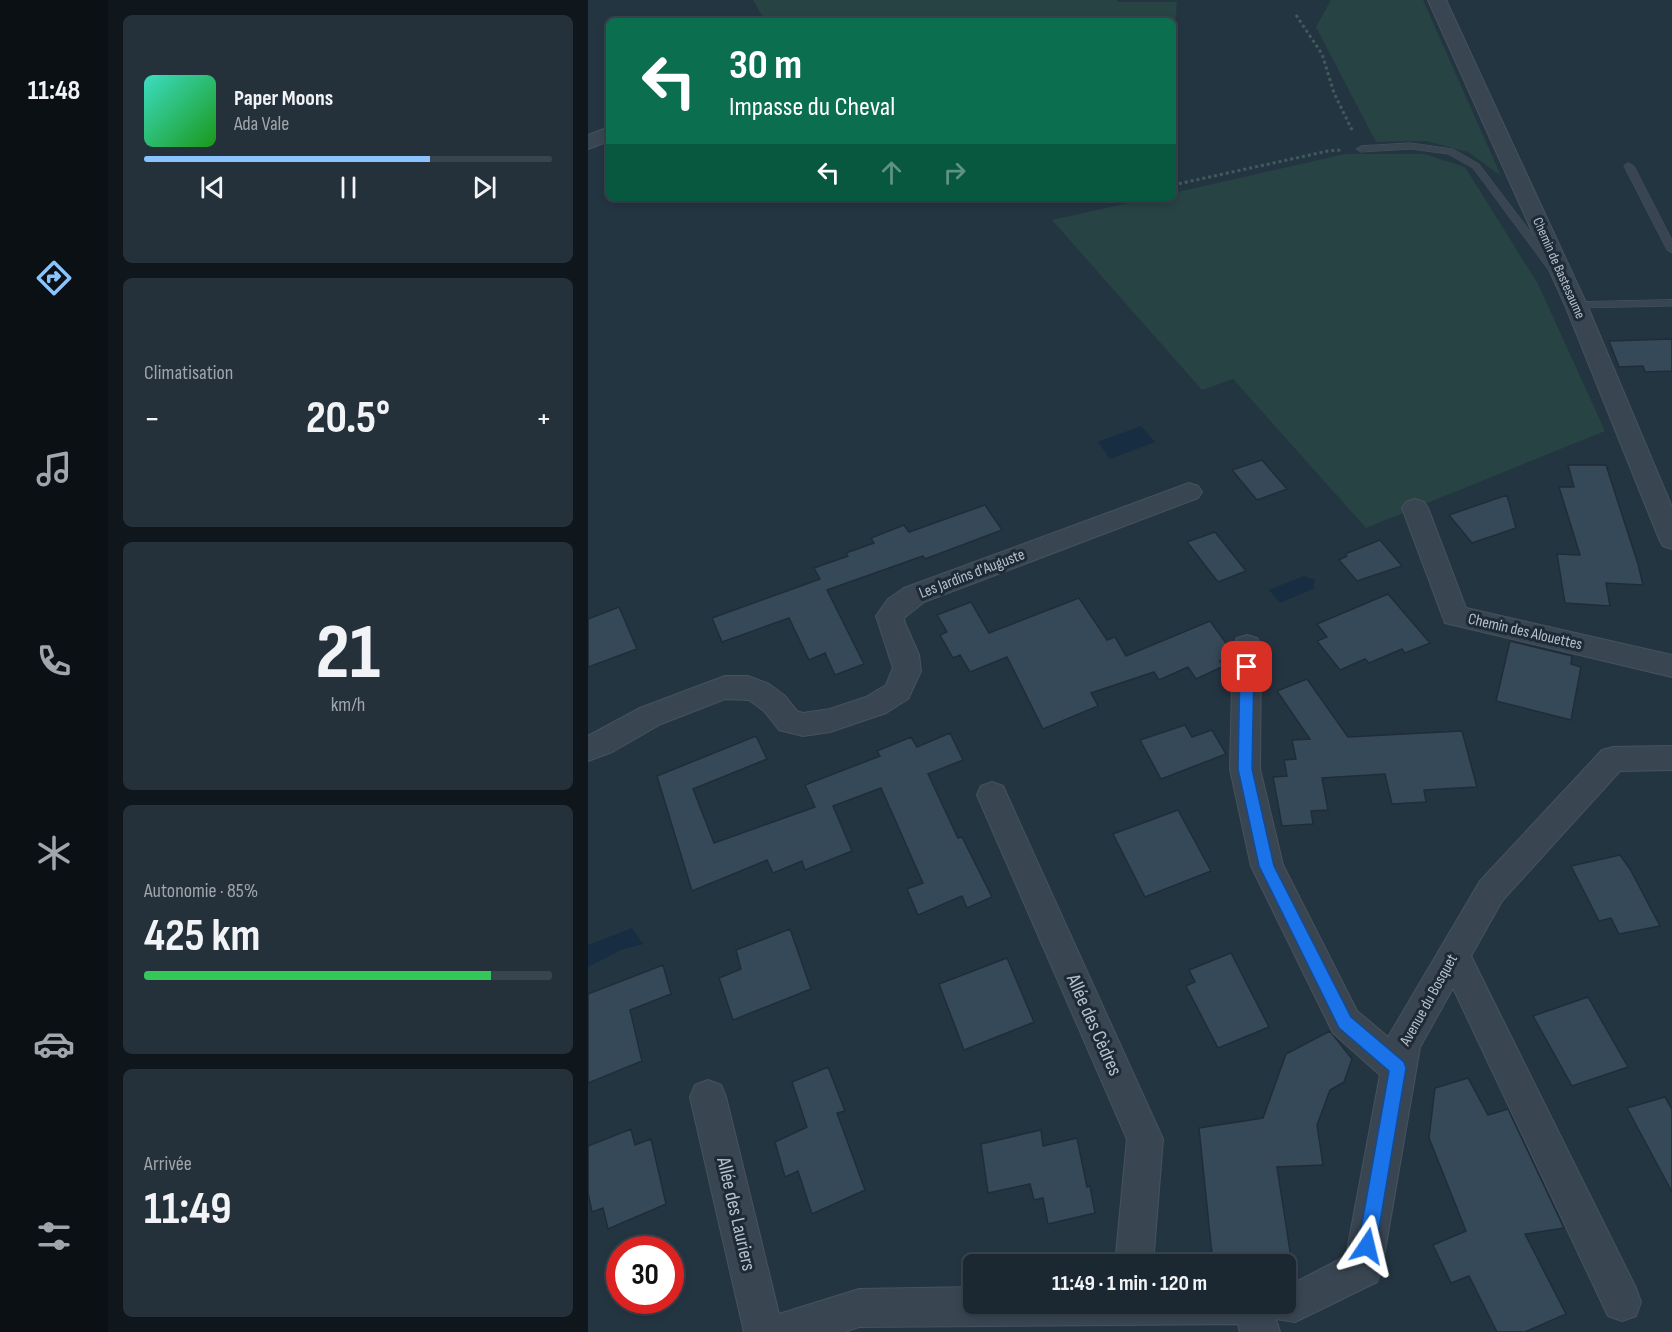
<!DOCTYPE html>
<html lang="fr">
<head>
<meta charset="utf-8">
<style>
  :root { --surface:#1b2832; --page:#24303a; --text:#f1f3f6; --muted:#a0a6ac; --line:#39444d; --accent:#8ac3fd }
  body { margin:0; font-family:"Sofia Sans Condensed",sans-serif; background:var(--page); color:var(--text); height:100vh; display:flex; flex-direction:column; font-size:22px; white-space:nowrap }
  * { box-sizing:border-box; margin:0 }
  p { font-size:20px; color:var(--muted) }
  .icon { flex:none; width:33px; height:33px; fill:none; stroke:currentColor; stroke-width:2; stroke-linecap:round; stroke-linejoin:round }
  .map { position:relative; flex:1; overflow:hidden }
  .panel { display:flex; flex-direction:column; gap:15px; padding:15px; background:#0f161c; width:480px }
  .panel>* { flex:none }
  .hud { position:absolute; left:18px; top:18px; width:570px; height:183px; border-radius:9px; box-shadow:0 3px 9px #0003,0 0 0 2px var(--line); background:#0b6e4f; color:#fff; overflow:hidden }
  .speed { position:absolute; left:18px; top:1236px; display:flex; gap:12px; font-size:30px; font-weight:700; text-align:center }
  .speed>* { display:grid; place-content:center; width:78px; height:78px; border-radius:50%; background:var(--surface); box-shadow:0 3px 9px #0003,0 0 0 2px var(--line); line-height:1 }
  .speed .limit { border:9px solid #d22; background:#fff; color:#111 }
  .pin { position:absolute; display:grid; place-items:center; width:51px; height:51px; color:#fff; margin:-26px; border-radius:12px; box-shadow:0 3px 9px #0006 }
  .me { position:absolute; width:66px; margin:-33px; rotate:10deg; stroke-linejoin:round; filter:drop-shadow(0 0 4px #0008) }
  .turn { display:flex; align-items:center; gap:21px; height:126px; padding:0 24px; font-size:27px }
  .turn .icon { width:78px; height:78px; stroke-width:2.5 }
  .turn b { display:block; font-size:42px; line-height:51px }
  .lanes { display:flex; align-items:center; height:57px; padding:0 24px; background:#0003; justify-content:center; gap:30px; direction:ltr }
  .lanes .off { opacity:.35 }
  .big { font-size:45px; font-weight:700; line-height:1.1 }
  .panel .widget { flex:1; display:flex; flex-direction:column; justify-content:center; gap:9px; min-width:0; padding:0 21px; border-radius:9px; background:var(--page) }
  .panel .dial { align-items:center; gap:0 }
  .dial b { font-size:78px; line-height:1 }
  .song { display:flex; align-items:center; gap:18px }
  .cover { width:72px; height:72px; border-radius:9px; background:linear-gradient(135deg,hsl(170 70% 55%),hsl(120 70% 35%)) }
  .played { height:6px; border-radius:3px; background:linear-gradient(90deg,var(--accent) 70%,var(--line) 70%) }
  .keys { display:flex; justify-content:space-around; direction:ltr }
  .heat { display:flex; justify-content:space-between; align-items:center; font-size:33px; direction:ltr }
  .charge { height:9px; border-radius:4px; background:linear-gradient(90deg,#34c759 85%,var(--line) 0) }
  .trip { position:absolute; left:375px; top:1254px; width:333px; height:60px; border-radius:9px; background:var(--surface); box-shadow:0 3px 9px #0003,0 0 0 2px var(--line); font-weight:700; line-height:60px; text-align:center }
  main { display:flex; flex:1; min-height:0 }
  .tab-bar { display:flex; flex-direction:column; width:108px; justify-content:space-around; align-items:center; background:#0b1014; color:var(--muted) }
  .tab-bar .icon { width:42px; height:42px }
  .tab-bar .selected { color:var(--accent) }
  .tab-bar b { font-size:27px; color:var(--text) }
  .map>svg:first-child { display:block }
</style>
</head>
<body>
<main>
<nav class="tab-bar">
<b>11:48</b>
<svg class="icon selected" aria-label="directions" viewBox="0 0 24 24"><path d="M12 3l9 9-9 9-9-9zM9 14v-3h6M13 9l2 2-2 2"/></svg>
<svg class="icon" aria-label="music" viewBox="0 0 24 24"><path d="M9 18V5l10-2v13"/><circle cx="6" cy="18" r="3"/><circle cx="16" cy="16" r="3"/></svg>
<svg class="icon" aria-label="phone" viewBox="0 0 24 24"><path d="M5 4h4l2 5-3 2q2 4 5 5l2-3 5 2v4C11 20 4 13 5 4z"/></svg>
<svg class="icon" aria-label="climate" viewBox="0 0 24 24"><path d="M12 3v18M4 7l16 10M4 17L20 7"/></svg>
<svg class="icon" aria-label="car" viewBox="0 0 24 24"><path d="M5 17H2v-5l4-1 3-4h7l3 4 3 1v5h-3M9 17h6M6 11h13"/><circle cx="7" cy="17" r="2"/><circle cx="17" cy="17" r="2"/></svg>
<svg class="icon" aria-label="filters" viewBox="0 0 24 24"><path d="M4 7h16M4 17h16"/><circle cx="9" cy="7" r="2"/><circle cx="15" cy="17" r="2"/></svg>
</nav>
<section class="panel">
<div class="widget">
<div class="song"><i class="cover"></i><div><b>Paper Moons</b><p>Ada Vale</p></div></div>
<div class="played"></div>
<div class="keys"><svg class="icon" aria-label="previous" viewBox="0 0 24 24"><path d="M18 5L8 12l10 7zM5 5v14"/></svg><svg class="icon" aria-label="pause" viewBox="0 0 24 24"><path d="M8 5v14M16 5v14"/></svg><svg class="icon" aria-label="next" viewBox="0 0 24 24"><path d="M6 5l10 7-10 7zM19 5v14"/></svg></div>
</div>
<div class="widget"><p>Climatisation</p>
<div class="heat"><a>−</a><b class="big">20.5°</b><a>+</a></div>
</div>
<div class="widget dial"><b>21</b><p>km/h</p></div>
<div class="widget"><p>Autonomie · 85%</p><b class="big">425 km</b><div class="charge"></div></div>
<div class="widget"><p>Arrivée</p><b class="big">11:49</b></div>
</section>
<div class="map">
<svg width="1084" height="1332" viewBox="0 0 1084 1332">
  <rect width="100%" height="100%" fill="#243542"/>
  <path fill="#274343" d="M 165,0 L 529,0 L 530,2 L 589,2 L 585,51 L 585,21 L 177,21 Z
    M 743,0 L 835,0 L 913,176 L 880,152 L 838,141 L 788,142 L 728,27 Z
    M 757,154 L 836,154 L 877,167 L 950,284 L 1017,431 L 778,528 L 645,379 L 614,390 L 464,220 L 563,198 L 585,198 L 585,193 Z"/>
  <path fill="#172d41" d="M 553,426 L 567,442 L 522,459 L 510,442 Z
    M 716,576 L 727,580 L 725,586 L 727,588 L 692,603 L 681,590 Z
    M 44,928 L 55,944 L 33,950 L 0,967 L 0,945 Z"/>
  <path fill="#364958" stroke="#202d39" stroke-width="1.5" d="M 1084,339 L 1084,371 L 1057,372 L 1055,366 L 1031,367 L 1021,341 Z
    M 674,460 L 699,489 L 669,500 L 644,470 Z
    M 980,465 L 1018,465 L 1050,564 L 1055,585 L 1018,583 L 1022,606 L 977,603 L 969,554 L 992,555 L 971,487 L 986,487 Z
    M 919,495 L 928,528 L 884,543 L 861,515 Z
    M 397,505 L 414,530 L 337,559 L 335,556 L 239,590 L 276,664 L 247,675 L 237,653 L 221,660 L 201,618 L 134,642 L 124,618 L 232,579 L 226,568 L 260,556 L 258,553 L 286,543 L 283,538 L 316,525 L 321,532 Z
    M 627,532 L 658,571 L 630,582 L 599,542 Z
    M 792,540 L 814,566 L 769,581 L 751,560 L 759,556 L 757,554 Z
    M 800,594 L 842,643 L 817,653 L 814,649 L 781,663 L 777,659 L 752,670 L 729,641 L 739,637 L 729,624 Z
    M 491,598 L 519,640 L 527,637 L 538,656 L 622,621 L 643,650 L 642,656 L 632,661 L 636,666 L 608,679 L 600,667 L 571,680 L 566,672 L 503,693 L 510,706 L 455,729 L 419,657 L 382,672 L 372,655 L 365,658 L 352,635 L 359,632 L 349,615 L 383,602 L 401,633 Z
    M 31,607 L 49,649 L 0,667 L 0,619 Z
    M 922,641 L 984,656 L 983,664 L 993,667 L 983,720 L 908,701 Z
    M 719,679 L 760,737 L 874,731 L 889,787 L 836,790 L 838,802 L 804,804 L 797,774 L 734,778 L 740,810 L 723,811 L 725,824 L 694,826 L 685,777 L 699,776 L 696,760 L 708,759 L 704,740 L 722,739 L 689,691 Z
    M 597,725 L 604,737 L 624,730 L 638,754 L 573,779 L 552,740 Z
    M 362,733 L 375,760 L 340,774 L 370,838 L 374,837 L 404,897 L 379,908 L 374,896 L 330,915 L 319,889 L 335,883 L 293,788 L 245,806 L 264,851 L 217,870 L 214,861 L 185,873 L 179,860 L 104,891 L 69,776 L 168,736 L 179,759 L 105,789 L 126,843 L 227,807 L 217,785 L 292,756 L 289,751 L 323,737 L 329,747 Z
    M 590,810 L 623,871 L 557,897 L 525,834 Z
    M 1032,855 L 1042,869 L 1072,926 L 1031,934 L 1023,918 L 1011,921 L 983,866 Z
    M 202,929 L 223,989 L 145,1020 L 131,978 L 153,969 L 148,950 Z
    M 643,953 L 681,1027 L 630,1048 L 598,986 L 607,982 L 601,970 Z
    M 419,958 L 446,1022 L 376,1050 L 351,984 Z
    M 75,965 L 83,994 L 42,1010 L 54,1061 L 0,1083 L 0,994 Z
    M 1000,997 L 1040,1067 L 984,1086 L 945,1016 Z
    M 742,1031 L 764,1059 L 756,1082 L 742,1090 L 729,1125 L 735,1165 L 689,1167 L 704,1264 L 625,1264 L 611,1128 L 675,1118 L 698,1054 Z
    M 240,1067 L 257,1111 L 249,1113 L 277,1190 L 224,1214 L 210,1171 L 197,1177 L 187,1142 L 219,1127 L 204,1082 Z
    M 880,1078 L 900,1115 L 920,1109 L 976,1228 L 937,1234 L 978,1314 L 937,1332 L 909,1332 L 881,1276 L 863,1283 L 845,1245 L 878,1231 L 841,1138 L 847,1088 Z
    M 1077,1097 L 1084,1109 L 1084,1192 L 1039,1108 Z
    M 43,1129 L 47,1145 L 63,1139 L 78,1204 L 20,1229 L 15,1208 L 4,1212 L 0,1193 L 0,1146 Z
    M 453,1130 L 455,1146 L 489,1138 L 499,1187 L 502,1186 L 507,1213 L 460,1224 L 455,1198 L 446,1200 L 442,1184 L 400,1193 L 393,1144 Z"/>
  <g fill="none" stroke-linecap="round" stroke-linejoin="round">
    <defs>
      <path id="lane" d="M 823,143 L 865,149 L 891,164 L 970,268 L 970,272 L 962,272 L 885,168 L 860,154 L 823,149 L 773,152 L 768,149 L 773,146 Z
        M 1041,163 L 1046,166 L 1084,240 L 1084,253 L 1079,250 L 1036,166 Z
        M 1084,300 L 1084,306 L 988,308 L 983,305 L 988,302 Z"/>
      <path id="street" d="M 840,0 L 858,0 L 999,305 L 1084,507 L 1084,549 L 1075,546 L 1071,539 L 977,305 Z
        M 21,127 L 21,141 L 0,149 L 0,135 Z
        M 601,483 L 610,486 L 614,492 L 610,498 L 336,602 L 316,618 L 317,623 L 331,655 L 333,671 L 320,699 L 298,713 L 242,732 L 215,736 L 191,730 L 176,711 L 161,700 L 137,699 L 73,724 L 24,752 L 0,761 L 0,736 L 52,708 L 137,676 L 160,676 L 181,684 L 196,695 L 209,711 L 215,713 L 242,709 L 278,697 L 298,685 L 305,668 L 288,616 L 300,599 L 316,588 Z
        M 827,499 L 836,502 L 840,508 L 878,608 L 1084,655 L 1084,677 L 857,623 L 814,508 L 818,502 Z
        M 659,635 L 669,638 L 673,646 L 672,769 L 695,865 L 769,1011 L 800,1037 L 892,881 L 1014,750 L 1025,747 L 1084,746 L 1084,770 L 1032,771 L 914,901 L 883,956 L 1048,1288 L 1053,1302 L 1048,1316 L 1034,1321 L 1020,1316 L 865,988 L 832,1047 L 794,1268 L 789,1282 L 707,1322 L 688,1319 L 692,1332 L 652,1332 L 650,1324 L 271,1327 L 257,1332 L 156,1332 L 102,1097 L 107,1085 L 120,1080 L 133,1085 L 138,1097 L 191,1314 L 271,1289 L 386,1287 L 386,1304 L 698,1304 L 698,1284 L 704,1284 L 758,1256 L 792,1075 L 745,1033 L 663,866 L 642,769 L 645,646 L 649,638 Z
        M 404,782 L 415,786 L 419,795 L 575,1139 L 565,1264 L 527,1264 L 539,1139 L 389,795 L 393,786 Z"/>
    </defs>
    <use href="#lane" stroke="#46525e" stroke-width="1"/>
    <use href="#street" stroke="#46525e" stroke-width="2"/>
    <path stroke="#405b5a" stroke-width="3" stroke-dasharray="3 3" stroke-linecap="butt" d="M 708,15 L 734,54 L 746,93 L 765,132
      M 585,185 L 740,151 L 754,150"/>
    <use href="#lane" fill="#394652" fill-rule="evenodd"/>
    <use href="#street" fill="#394652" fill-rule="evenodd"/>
  </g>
  <path fill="#1a73e8" stroke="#114b97" stroke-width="1.5" d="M 659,661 L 666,667 L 664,769 L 686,866 L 763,1017 L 816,1062 L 818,1068 L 788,1246 L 785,1253 L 779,1255 L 772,1253 L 770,1246 L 801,1071 L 751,1028 L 671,866 L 650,769 L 652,667 Z"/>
  <g text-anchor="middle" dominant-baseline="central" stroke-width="6" stroke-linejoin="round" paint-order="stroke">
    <g font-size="14" fill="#b6c1cc" stroke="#1e2b37">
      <text transform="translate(971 268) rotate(66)">Chemin de Bastesaume</text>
    </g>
    <g font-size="16" fill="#b6c1cc" stroke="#1e2b37">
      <text transform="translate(384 574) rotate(-21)">Les Jardins d'Auguste</text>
      <text transform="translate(937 632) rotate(13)">Chemin des Alouettes</text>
      <text transform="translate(841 1000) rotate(-61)">Avenue du Bosquet</text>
    </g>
    <g font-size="20" fill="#b6c1cc" stroke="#1e2b37">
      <text transform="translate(506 1025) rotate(66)">Allée des Cèdres</text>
      <text transform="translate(148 1214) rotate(77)">Allée des Lauriers</text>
    </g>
  </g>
</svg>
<div class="speed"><div class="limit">30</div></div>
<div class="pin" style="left:659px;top:667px;background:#d93025"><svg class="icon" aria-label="arrive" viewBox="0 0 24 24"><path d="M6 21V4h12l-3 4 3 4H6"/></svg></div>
<svg class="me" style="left:779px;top:1246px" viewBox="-20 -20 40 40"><path d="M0-17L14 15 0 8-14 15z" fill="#1a73e8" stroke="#fff" stroke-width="4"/></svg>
<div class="trip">11:49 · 1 min · 120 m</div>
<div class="hud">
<div class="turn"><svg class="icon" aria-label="left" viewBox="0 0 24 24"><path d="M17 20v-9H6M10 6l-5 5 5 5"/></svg><div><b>30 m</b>Impasse du Cheval</div></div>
<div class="lanes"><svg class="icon" aria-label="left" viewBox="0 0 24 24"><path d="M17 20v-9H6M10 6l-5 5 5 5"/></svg><svg class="icon off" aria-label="ahead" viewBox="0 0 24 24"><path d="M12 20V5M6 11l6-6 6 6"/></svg><svg class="icon off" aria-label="right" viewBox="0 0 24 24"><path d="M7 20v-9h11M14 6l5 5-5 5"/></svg></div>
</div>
</div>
</main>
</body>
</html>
